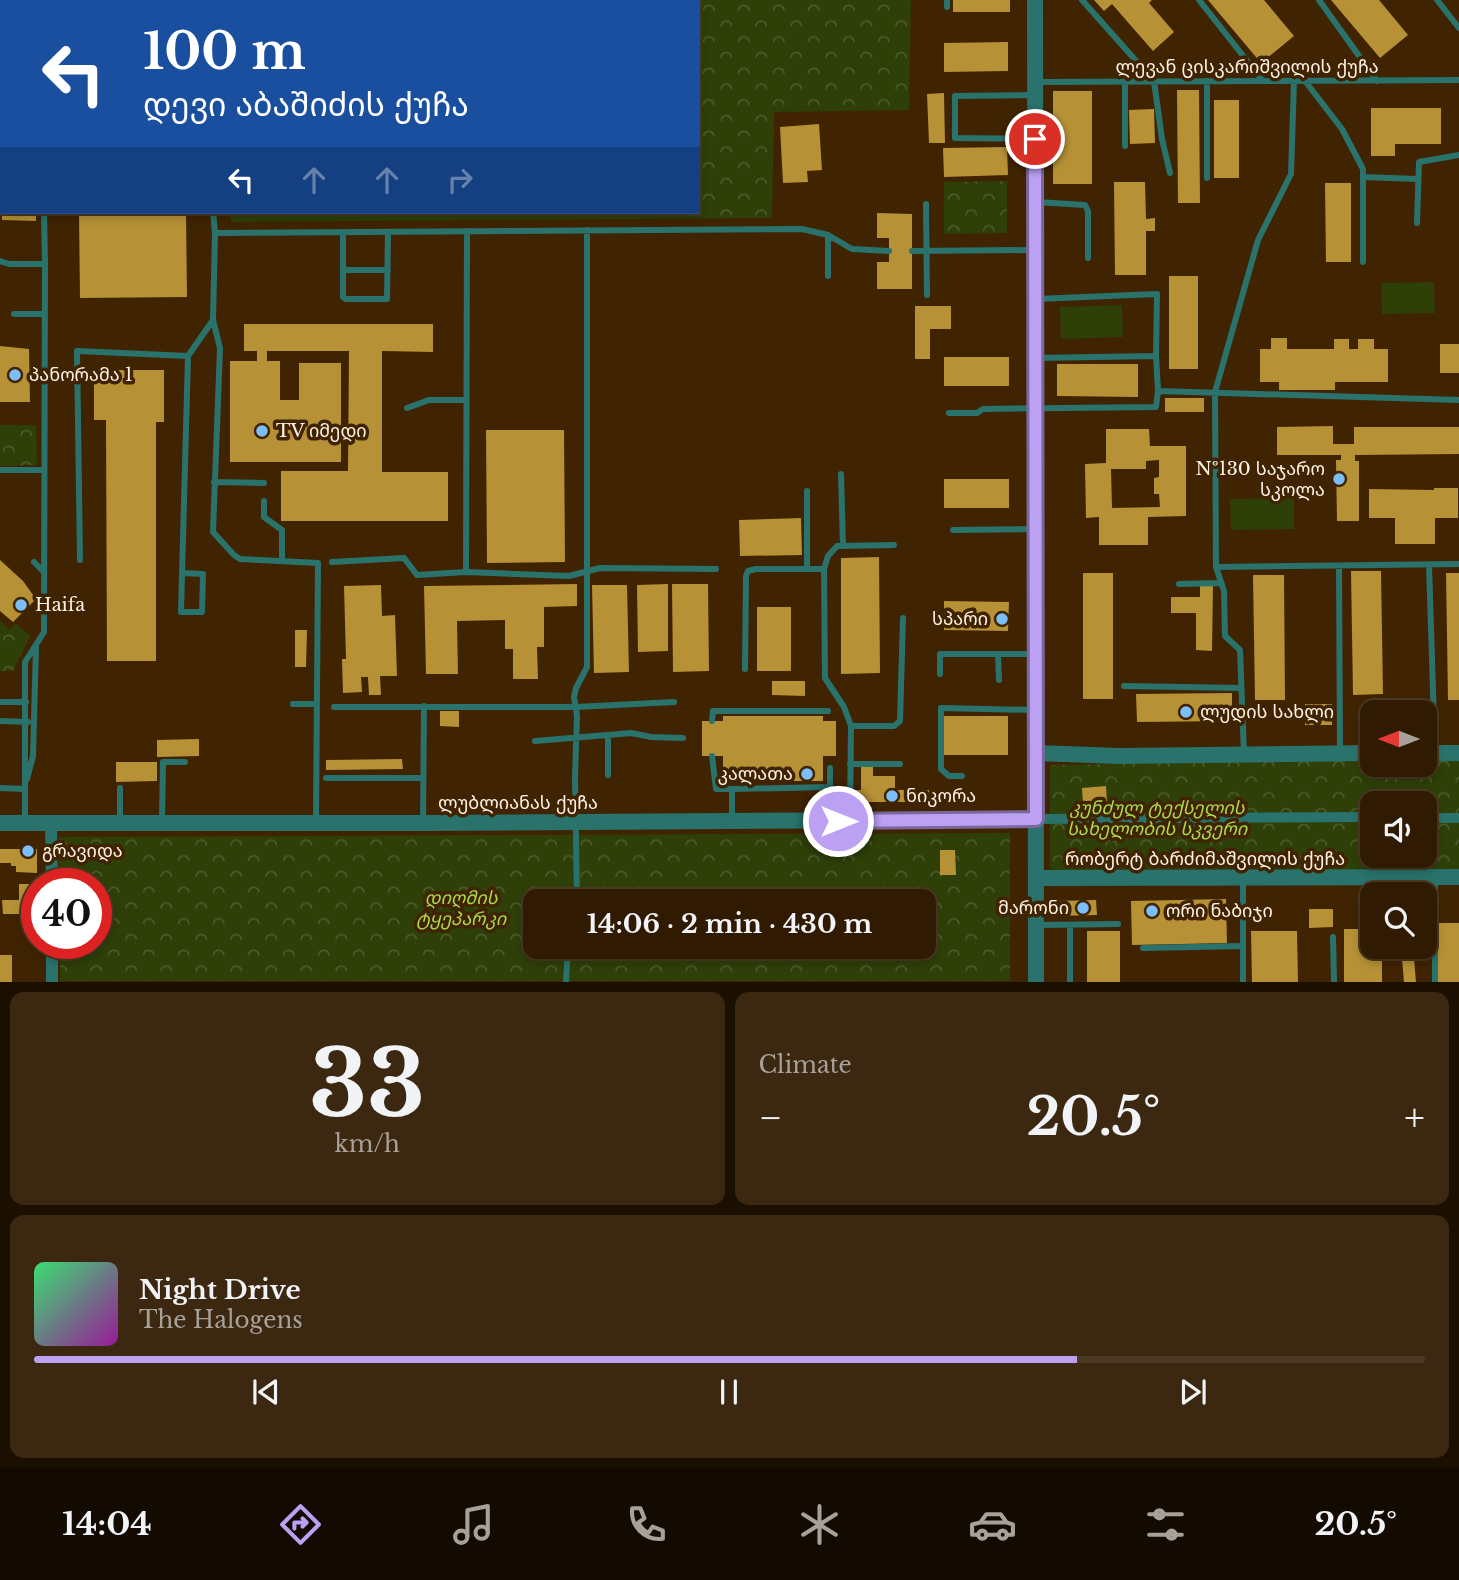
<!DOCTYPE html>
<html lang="en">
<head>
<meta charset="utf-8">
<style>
  :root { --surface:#301b02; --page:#3c2811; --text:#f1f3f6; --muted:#a8a199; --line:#4b3924; --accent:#bca0f2 }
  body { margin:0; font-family:"Libre Baskerville","Noto Sans Georgian",serif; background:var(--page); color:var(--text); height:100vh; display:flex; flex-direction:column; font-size:26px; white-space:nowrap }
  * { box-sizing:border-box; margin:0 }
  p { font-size:23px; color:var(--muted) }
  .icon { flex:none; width:38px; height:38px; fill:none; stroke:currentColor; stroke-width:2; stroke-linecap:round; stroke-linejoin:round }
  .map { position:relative; height:982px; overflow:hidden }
  .details { display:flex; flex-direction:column; gap:10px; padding:10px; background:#1a0f01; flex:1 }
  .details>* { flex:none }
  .top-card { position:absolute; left:0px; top:0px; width:700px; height:214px; box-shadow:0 4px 10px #0003,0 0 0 2px var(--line); background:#1a4fa0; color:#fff; overflow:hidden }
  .needle { width:46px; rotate:270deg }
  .tools { position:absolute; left:1360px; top:700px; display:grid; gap:14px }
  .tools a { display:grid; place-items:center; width:77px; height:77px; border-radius:14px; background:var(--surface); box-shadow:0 4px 10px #0003,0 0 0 2px var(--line); font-size:35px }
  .speed { position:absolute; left:21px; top:868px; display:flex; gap:14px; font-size:35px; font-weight:700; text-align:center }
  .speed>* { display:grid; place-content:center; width:91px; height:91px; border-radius:50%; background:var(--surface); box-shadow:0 4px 10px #0003,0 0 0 2px var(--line); line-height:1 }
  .speed .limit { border:10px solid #d22; background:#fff; color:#111 }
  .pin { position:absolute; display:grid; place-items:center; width:60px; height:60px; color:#fff; margin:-30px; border:4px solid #fff; border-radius:50%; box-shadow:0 2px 7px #0007 }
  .me { position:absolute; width:77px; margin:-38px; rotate:90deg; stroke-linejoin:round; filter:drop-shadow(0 0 5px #0008) }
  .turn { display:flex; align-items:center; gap:24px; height:147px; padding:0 28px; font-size:32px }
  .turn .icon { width:91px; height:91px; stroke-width:2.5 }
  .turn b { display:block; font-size:49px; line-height:60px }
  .lanes { display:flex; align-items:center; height:66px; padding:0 28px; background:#0003; justify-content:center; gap:35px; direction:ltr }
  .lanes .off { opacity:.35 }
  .big { font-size:52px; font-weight:800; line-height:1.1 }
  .details .widget { flex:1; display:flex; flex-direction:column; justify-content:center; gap:10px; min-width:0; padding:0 24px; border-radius:14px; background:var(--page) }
  .details .dial { align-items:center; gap:0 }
  .dial b { font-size:91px; line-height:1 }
  .song { display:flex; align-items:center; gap:21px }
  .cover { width:84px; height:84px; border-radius:10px; background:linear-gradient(135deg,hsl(140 70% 55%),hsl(300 70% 35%)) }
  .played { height:7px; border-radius:4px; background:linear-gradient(90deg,var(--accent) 75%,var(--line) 75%) }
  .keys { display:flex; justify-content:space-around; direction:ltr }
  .heat { display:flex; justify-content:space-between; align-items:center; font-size:38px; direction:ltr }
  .details .tiles { flex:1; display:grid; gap:10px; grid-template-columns:1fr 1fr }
  .widget:last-child { grid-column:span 2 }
  .trip { position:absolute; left:523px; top:889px; width:413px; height:70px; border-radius:14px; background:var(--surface); box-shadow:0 4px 10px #0003,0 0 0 2px var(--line); font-weight:800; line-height:70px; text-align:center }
  .tab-bar { display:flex; height:112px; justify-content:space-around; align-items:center; background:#130b01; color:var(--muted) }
  .tab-bar .icon { width:49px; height:49px }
  .tab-bar .active { color:var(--accent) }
  .tab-bar b { font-size:32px; color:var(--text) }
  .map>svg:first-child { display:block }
</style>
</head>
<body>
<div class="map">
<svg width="1459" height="982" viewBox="0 0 1459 982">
  <defs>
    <pattern id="forest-crowns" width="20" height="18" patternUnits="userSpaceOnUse" patternTransform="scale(1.75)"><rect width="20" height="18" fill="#2e3f08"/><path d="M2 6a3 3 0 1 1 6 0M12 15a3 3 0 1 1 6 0" fill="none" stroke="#4d5b2c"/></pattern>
  </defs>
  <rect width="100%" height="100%" fill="#402402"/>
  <path fill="url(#forest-crowns)" fill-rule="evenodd" d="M 563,0 L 911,0 L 909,110 L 774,112 L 772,218 L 231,222 L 230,212 L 698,212 L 698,2 L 557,2 Z
    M 1007,181 L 1007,233 L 944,234 L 944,182 Z
    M 0,425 L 36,425 L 37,465 L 0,466 Z
    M 0,621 L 10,630 L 15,623 L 30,636 L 13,671 L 0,671 Z
    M 1459,759 L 1459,869 L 1053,870 L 1050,867 L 1050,765 L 1372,760 L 1372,765 L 1424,765 L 1425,760 ZM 1372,803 L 1424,803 L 1424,856 L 1372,856 Z
    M 1010,833 L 1010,981 L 60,981 L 60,943 L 96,943 L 96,884 L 59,884 L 59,837 ZM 536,901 L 924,901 L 924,947 L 536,947 Z"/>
  <path fill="#2e3f08" d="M 1434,282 L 1435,313 L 1382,314 L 1381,283 Z
    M 1122,305 L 1123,337 L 1061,339 L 1060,307 Z
    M 1294,498 L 1294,529 L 1231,530 L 1230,499 Z
    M 569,947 L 638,947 L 636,967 L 567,958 Z"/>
  <path fill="#b69136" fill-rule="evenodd" d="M 953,0 L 1010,0 L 1010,12 L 953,12 Z
    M 1094,0 L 1152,0 L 1149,3 L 1174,32 L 1153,51 L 1112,4 L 1104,11 Z
    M 1208,0 L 1264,0 L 1294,36 L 1261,63 Z
    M 1331,0 L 1379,0 L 1408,35 L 1380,58 Z
    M 1008,42 L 1008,71 L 944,72 L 944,43 Z
    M 1177,90 L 1199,90 L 1200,203 L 1178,203 Z
    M 1053,91 L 1092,91 L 1092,184 L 1053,184 Z
    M 944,93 L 945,143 L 929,143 L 927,94 Z
    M 1214,100 L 1239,100 L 1239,178 L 1214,178 Z
    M 1371,108 L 1441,108 L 1441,144 L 1395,144 L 1395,156 L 1371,156 Z
    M 1154,109 L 1155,143 L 1130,144 L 1129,110 Z
    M 819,124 L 822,170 L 807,171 L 808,182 L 783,183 L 780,127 Z
    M 1007,147 L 1008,175 L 944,177 L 943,148 Z
    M 1114,182 L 1145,182 L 1146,219 L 1155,218 L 1155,231 L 1146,231 L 1146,275 L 1115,275 Z
    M 1325,183 L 1351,183 L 1351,262 L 1326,262 Z
    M 2,212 L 36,212 L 36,221 L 2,220 Z
    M 79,212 L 186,212 L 187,297 L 80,298 Z
    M 877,213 L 912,214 L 912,289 L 877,289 L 877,262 L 889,262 L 889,238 L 877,238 Z
    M 1169,276 L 1198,276 L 1198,369 L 1169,369 Z
    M 915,306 L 951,306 L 951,329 L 930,329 L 930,359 L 915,359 Z
    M 244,324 L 433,324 L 433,352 L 382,351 L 382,472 L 448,472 L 448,521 L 281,521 L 281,471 L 348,471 L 349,351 L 267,351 L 267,361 L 280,361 L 280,400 L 299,400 L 299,363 L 341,363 L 341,462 L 230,462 L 230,361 L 257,361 L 257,351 L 244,351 Z
    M 1271,338 L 1287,338 L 1287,349 L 1334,349 L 1334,339 L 1349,339 L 1349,349 L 1358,349 L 1358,339 L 1374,339 L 1374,349 L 1388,349 L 1388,382 L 1335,382 L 1335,390 L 1279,390 L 1279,382 L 1260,382 L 1260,349 L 1271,349 Z
    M 1440,344 L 1459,344 L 1459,373 L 1440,373 Z
    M 0,346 L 29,349 L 30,402 L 0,402 Z
    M 944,357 L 1009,357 L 1009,386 L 944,386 Z
    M 1057,364 L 1138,364 L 1138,397 L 1057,396 Z
    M 94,370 L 164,370 L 164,422 L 156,422 L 156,661 L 107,661 L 106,420 L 94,420 Z
    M 1165,398 L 1204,398 L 1204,412 L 1165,412 Z
    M 1333,426 L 1333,444 L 1354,444 L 1354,427 L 1459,427 L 1459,454 L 1355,455 L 1355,461 L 1359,461 L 1359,521 L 1337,521 L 1336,460 L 1341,460 L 1341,455 L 1277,455 L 1277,427 Z
    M 1106,429 L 1149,429 L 1150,446 L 1186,446 L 1186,516 L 1148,517 L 1148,545 L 1099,545 L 1099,517 L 1086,518 L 1085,464 L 1106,463 ZM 1159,460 L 1159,477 L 1154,478 L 1154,494 L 1159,494 L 1160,507 L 1112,508 L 1111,469 L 1146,469 L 1146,461 Z
    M 486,430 L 564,430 L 565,562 L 487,563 Z
    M 944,479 L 1009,479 L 1009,508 L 944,508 Z
    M 1434,488 L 1458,488 L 1458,518 L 1435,518 L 1435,544 L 1395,544 L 1395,518 L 1369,518 L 1369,489 L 1434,490 Z
    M 801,518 L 802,555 L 740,556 L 739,520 Z
    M 879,557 L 880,673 L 841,674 L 841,558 Z
    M 0,560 L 23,581 L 36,599 L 13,622 L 0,611 Z
    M 1351,571 L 1381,571 L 1383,694 L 1353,695 Z
    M 1083,573 L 1113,573 L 1113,699 L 1083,699 Z
    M 1446,573 L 1459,573 L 1459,700 L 1448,700 Z
    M 1253,575 L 1284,575 L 1285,700 L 1255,700 Z
    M 577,584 L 577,606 L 544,607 L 544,647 L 537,647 L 538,679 L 513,679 L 513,649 L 505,649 L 505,620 L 457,621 L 458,674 L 426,674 L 424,586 Z
    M 668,584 L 668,651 L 638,652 L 637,585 Z
    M 672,584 L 708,584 L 709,671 L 673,672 Z
    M 381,585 L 382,616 L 395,615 L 397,676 L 380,676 L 381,695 L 369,695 L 368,677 L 361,677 L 362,692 L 343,693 L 342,659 L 346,659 L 344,586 Z
    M 592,585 L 627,585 L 629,672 L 594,673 Z
    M 1200,585 L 1213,585 L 1212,651 L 1196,650 L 1196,613 L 1171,613 L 1171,597 L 1200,597 Z
    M 944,601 L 1009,602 L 1008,631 L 944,630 Z
    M 757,607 L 791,607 L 791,671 L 757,671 Z
    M 295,630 L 307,630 L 306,667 L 295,667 Z
    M 772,681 L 805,681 L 805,696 L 772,695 Z
    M 1232,693 L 1232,721 L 1137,722 L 1136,694 Z
    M 1305,704 L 1332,704 L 1332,725 L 1305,725 Z
    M 440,711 L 459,711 L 459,727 L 440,726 Z
    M 723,716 L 823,716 L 823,721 L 836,721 L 836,756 L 823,756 L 823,781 L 723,781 L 723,756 L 702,756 L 702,721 L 723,721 Z
    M 944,716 L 1008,716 L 1008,755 L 944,755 Z
    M 199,739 L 199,756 L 157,757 L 157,740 Z
    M 402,759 L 403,769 L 326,770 L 326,760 Z
    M 116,762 L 157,762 L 157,781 L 116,782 Z
    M 861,765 L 873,765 L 873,776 L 895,776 L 895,790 L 929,790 L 929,802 L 855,802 L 855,790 L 861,790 Z
    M 1106,786 L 1107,803 L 1083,804 L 1082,788 Z
    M 0,849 L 37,849 L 37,873 L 16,872 L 16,866 L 11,866 L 11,863 L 0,863 Z
    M 940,850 L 955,850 L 956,875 L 940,875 Z
    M 19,884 L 34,884 L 34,914 L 3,914 L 2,900 L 19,900 Z
    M 1226,899 L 1227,943 L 1132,945 L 1131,901 Z
    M 1096,900 L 1097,915 L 1055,916 L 1055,901 Z
    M 1309,909 L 1333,909 L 1333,927 L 1309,928 Z
    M 1437,923 L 1459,923 L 1459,982 L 1437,982 Z
    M 1344,929 L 1372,929 L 1372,947 L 1382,947 L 1382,982 L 1344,982 Z
    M 1087,931 L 1120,931 L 1120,982 L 1087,982 Z
    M 1251,931 L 1297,931 L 1298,982 L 1252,982 Z
    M 1401,947 L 1413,947 L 1416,982 L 1404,982 Z
    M 0,955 L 12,955 L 12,982 L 0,982 Z"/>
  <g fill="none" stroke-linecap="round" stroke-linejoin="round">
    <path stroke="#29736c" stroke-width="6" d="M 168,0 L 170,2
      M 256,0 L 256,2
      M 352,0 L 353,2
      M 947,0 L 947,7
      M 1082,0 L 1154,81 L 1162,139 L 1170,173
      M 1199,0 L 1263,81
      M 1319,0 L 1377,81
      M 1437,0 L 1459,28
      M 1305,81 L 1342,129 L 1363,169 L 1363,262
      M 1037,82 L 1459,80
      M 1033,139 L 955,138 L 955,96 L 1034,95
      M 1125,146 L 1125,82
      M 1363,177 L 1417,179
      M 1207,178 L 1207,81
      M 1037,202 L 1085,205 L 1088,211 L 1088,258
      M 926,204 L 927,295
      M 213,212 L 215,233 L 213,320 L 220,348 L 213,532 L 234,555 L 240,559 L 318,563 L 316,822
      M 1417,223 L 1419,162 L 1459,155
      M 343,232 L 343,297 L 346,299 L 387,299 L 388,232
      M 215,233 L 802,229 L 828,235 L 852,249 L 889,251
      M 912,251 L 1033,250
      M 0,261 L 9,264 L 45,264 L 44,212
      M 343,270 L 388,270
      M 828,276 L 828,235
      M 14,314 L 45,314
      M 1035,358 L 1156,356 L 1157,294 L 1036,299
      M 1158,391 L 1459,400
      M 407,408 L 429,400 L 466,400
      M 949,413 L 977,413 L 983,409 L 1156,407 L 1158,391 L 1156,356
      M 0,470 L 44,470
      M 841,474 L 843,546
      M 214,482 L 264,483
      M 807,491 L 807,569
      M 264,501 L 264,517 L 282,530 L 282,560
      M 953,530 L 1033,529
      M 80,560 L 77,351 L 188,356
      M 34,562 L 44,572
      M 332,562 L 404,558 L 417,575 L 466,572 L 569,576 L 600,568 L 716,569
      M 1429,565 L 1435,752
      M 1339,566 L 1340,753
      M 1216,567 L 1459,564
      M 824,569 L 825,678 L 844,707 L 851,726 L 894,726 L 900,721 L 903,618
      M 466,572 L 467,231
      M 182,573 L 203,574 L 202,612 L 181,612 L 188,356 L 213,320
      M 1179,584 L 1221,583
      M 998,654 L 999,680
      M 745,669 L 746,576 L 748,571 L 756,569 L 824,569 L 828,556 L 837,546 L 894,545
      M 940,674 L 940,654 L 1034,654
      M 1124,686 L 1241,688
      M 0,702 L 26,702
      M 293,704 L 316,704
      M 334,707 L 576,707 L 674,702
      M 0,721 L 28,722
      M 712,721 L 713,711 L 828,711
      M 608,735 L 608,775
      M 535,741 L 631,733 L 651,737 L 683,738
      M 1244,754 L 1240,650 L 1225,636 L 1224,591 L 1216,567 L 1215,392 L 1258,240 L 1291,174 L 1294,81
      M 712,756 L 716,789 L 732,789 L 732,820
      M 850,764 L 900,764
      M 830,768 L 830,787 L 838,804 L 838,819
      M 962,776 L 949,776 L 941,769 L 941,708 L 1034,710
      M 326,778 L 423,778
      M 27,779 L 33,756 L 36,647
      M 0,788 L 25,789
      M 732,789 L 830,787
      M 850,819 L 851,726
      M 25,820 L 25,662 L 44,632 L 45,264
      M 120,821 L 120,788
      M 162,821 L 163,762 L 185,762
      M 423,821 L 424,706
      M 1435,879 L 1435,982
      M 577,901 L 575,777 L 577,716 L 574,697 L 576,688 L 587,667 L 587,230
      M 1038,925 L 1118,924
      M 1070,925 L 1070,982
      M 1333,937 L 1334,982
      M 1143,948 L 1243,946
      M 566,982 L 568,947
      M 1243,982 L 1243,878"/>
    <path stroke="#29736c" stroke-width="10" d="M 1424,818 L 1459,818
      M 1036,819 L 1372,817"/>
    <path stroke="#29736c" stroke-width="12" d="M 51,823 L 52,884
      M 52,943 L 52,982"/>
    <path stroke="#29736c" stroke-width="16" d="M 1035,0 L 1036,982
      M 1036,753 L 1119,756 L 1372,753
      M 1424,753 L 1459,753
      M 0,823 L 423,823 L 1036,819
      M 1036,878 L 1459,877"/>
    <path stroke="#41978e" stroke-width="18" d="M 448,2 L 454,0
      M 0,75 L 2,75"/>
  </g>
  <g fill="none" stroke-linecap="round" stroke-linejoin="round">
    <defs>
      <path id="route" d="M 838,821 L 1036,819 L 1035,139"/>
    </defs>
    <use href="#route" stroke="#7a689d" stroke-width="18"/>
    <use href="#route" stroke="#bca0f2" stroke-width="12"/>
  </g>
  <g fill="#7bbef8" stroke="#402402" stroke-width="2.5">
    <circle cx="15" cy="375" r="7"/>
    <circle cx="262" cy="431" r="7"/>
    <circle cx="1339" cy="479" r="7"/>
    <circle cx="21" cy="605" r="7"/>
    <circle cx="1002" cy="619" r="7"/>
    <circle cx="1186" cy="712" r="7"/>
    <circle cx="807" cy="774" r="7"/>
    <circle cx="892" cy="796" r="7"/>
    <circle cx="28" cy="851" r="7"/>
    <circle cx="1083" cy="908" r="7"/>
    <circle cx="1152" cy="911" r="7"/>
  </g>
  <g text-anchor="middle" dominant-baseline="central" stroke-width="7" stroke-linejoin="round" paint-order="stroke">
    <g font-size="18" fill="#fef1e5" stroke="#402402">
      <text x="1247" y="67">ლევან ცისკარიშვილის ქუჩა</text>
      <text x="518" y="803">ლუბლიანას ქუჩა</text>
      <text x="1205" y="859">რობერტ ბარძიმაშვილის ქუჩა</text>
    </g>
    <g font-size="18" fill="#fef1e5" stroke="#402402" text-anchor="start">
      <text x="29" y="375">პანორამა 1</text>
      <text x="276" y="431">TV იმედი</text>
      <text x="1325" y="469" text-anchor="end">№130 საჯარო<tspan x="1325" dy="21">სკოლა</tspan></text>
      <text x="35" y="605">Haifa</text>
      <text x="988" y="619" text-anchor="end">სპარი</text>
      <text x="1200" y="712">ლუდის სახლი</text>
      <text x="793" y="774" text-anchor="end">კალათა</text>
      <text x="906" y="796">ნიკორა</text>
      <text x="42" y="851">გრავიდა</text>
      <text x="1069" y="908" text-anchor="end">მარონი</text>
      <text x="1166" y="911">ორი ნაბიჯი</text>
    </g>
    <g font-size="18" font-style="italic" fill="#a9d94c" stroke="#402402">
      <text x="1157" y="808">კუნძულ ტექსელის<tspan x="1157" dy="21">სახელობის სკვერი</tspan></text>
      <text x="461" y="898">დიღმის<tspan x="461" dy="21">ტყეპარკი</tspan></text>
    </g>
  </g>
</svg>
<div class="tools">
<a><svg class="needle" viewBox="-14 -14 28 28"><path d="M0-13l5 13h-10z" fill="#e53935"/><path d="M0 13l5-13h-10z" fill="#a8a199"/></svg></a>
<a><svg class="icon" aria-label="sound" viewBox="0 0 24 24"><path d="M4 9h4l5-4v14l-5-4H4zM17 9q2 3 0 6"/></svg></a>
<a><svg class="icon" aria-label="search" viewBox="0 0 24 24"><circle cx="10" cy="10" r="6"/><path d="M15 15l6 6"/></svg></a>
</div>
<div class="speed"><div class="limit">40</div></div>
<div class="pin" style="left:1035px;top:139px;background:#d93025"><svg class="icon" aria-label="arrive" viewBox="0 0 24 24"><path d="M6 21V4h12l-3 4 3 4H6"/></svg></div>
<svg class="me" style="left:838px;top:821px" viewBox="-20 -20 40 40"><circle r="17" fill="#bca0f2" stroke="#fff" stroke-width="3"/><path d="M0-11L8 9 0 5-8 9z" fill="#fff"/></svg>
<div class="trip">14:06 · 2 min · 430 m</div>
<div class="top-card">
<div class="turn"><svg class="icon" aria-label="left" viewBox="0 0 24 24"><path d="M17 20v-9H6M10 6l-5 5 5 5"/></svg><div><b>100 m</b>დევი აბაშიძის ქუჩა</div></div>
<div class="lanes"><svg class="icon" aria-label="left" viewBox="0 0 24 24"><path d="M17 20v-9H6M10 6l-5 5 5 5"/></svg><svg class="icon off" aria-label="ahead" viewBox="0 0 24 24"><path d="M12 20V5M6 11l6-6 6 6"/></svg><svg class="icon off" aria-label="ahead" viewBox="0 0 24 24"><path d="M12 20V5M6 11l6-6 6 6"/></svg><svg class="icon off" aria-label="right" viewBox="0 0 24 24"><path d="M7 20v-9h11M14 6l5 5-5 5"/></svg></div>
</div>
</div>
<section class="details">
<div class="tiles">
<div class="widget dial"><b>33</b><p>km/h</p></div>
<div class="widget"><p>Climate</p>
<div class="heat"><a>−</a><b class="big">20.5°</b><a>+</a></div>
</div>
<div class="widget">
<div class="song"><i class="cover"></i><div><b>Night Drive</b><p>The Halogens</p></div></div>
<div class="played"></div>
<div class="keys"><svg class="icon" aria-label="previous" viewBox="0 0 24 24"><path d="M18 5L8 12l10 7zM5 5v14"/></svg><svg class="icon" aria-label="pause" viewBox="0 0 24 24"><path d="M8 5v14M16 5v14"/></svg><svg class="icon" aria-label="next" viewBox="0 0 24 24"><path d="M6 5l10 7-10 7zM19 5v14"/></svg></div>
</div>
</div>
</section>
<nav class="tab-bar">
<b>14:04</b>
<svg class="icon active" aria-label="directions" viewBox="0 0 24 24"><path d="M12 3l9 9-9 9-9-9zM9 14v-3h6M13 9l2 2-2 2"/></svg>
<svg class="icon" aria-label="music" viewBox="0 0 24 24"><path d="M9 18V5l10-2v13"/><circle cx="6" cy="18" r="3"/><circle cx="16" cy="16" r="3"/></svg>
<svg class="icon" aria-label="phone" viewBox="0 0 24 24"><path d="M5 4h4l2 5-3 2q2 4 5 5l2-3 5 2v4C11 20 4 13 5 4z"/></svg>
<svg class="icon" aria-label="climate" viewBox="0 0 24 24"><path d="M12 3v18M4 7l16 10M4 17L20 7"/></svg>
<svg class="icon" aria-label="car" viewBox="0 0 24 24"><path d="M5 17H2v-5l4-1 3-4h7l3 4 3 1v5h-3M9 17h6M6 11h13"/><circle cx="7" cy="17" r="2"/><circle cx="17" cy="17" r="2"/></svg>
<svg class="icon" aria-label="filters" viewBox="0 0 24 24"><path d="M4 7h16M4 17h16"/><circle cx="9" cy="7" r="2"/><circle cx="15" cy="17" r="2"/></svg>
<b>20.5°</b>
</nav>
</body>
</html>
